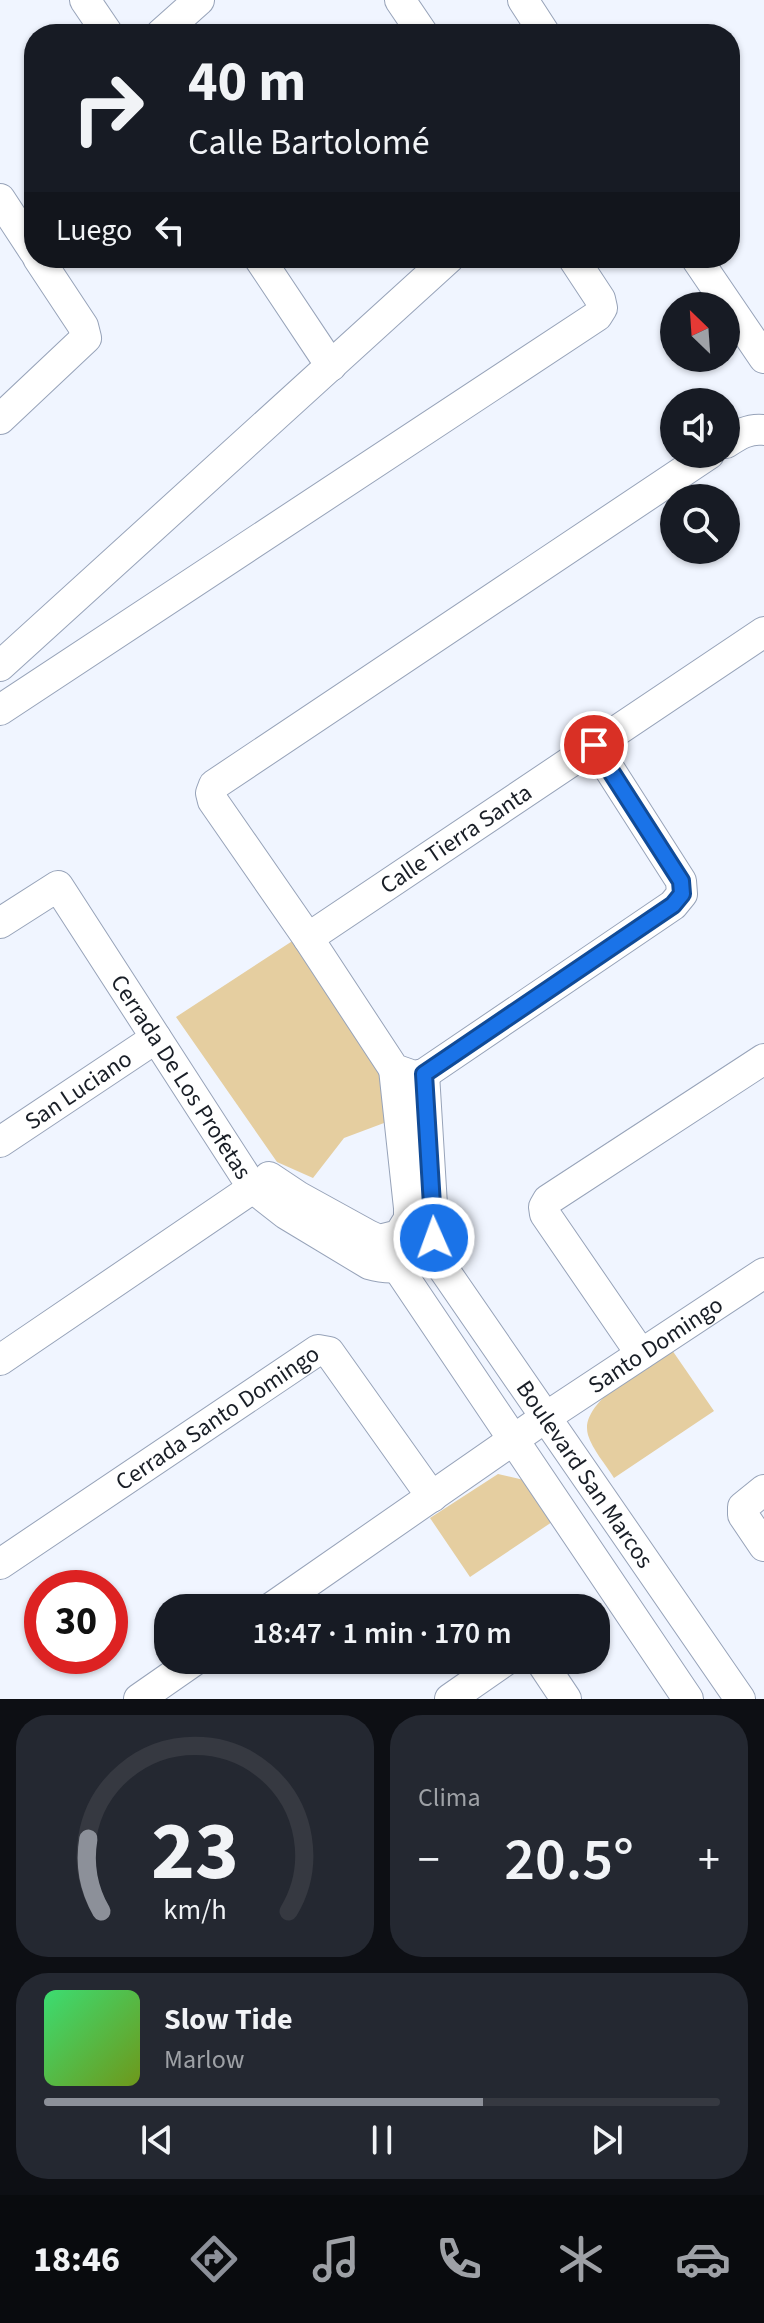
<!DOCTYPE html>
<html lang="es">
<head>
<meta charset="utf-8">
<style>
  :root { --surface:#171b24; --page:#242831; --text:#f1f3f6; --muted:#9ea1a6; --line:#363941; --accent:#8c9099 }
  body { margin:0; font-family:"Source Sans 3",sans-serif; background:var(--page); color:var(--text); height:100vh; display:flex; flex-direction:column; font-size:30px; white-space:nowrap }
  * { box-sizing:border-box; margin:0 }
  p { font-size:26px; color:var(--muted) }
  .icon { flex:none; width:44px; height:44px; fill:none; stroke:currentColor; stroke-width:2; stroke-linecap:round; stroke-linejoin:round }
  .map { position:relative; height:1699px; overflow:hidden }
  .side { display:flex; flex-direction:column; gap:16px; padding:16px; background:#0d0f14; flex:1 }
  .side>* { flex:none }
  .top-card { position:absolute; left:24px; top:24px; width:716px; height:244px; border-radius:32px; box-shadow:0 2px 6px #0004; background:#171b24; color:var(--text); overflow:hidden }
  .needle { width:52px; rotate:335deg }
  .tools { position:absolute; left:660px; top:292px; display:grid; gap:16px }
  .tools a { display:grid; place-items:center; width:80px; height:80px; border-radius:50%; background:var(--surface); box-shadow:0 2px 6px #0004; font-size:40px }
  .speed { position:absolute; left:24px; top:1570px; display:flex; gap:16px; font-size:40px; font-weight:700; text-align:center }
  .speed>* { display:grid; place-content:center; width:104px; height:104px; border-radius:50%; background:var(--surface); box-shadow:0 2px 6px #0004; line-height:1 }
  .speed .limit { border:12px solid #d22; background:#fff; color:#111 }
  .pin { position:absolute; display:grid; place-items:center; width:68px; height:68px; color:#fff; margin:-34px; border:4px solid #fff; border-radius:50%; box-shadow:0 2px 8px #0007 }
  .me { position:absolute; width:88px; margin:-44px; rotate:358deg; stroke-linejoin:round; filter:drop-shadow(0 0 6px #0008) }
  .turn { display:flex; align-items:center; gap:28px; height:168px; padding:0 32px; font-size:36px }
  .turn .icon { width:104px; height:104px; stroke-width:2.5 }
  .turn b { display:block; font-size:56px; line-height:68px }
  .then { display:flex; align-items:center; height:76px; padding:0 32px; background:#0003; gap:16px; font-size:30px }
  .big { font-size:60px; font-weight:600; line-height:1.1 }
  .side .tile { flex:1; display:flex; flex-direction:column; justify-content:center; gap:12px; min-width:0; padding:0 28px; border-radius:32px; background:var(--page) }
  .side .dial { align-items:center; gap:0 }
  .dial svg { height:208px; overflow:visible; fill:none; stroke:var(--line); stroke-width:7; stroke-linecap:round; text-anchor:middle }
  .dial text { fill:var(--text); stroke:none }
  .song { display:flex; align-items:center; gap:24px }
  .cover { width:96px; height:96px; border-radius:12px; background:linear-gradient(135deg,hsl(140 70% 55%),hsl(80 70% 35%)) }
  .played { height:8px; border-radius:4px; background:linear-gradient(90deg,var(--accent) 65%,var(--line) 65%) }
  .keys { display:flex; justify-content:space-around; direction:ltr }
  .heat { display:flex; justify-content:space-between; align-items:center; font-size:44px; direction:ltr }
  .side .tiles { flex:1; display:grid; gap:16px; grid-template-columns:1fr 1fr }
  .tile:last-child { grid-column:span 2 }
  .trip { position:absolute; left:154px; top:1594px; width:456px; height:80px; border-radius:32px; background:var(--surface); box-shadow:0 2px 6px #0004; font-weight:600; line-height:80px; text-align:center }
  .tab-bar { display:flex; height:128px; justify-content:space-around; align-items:center; background:#090b0e; color:var(--muted) }
  .tab-bar .icon { width:56px; height:56px }
  .tab-bar .on { color:var(--accent) }
  .tab-bar b { font-size:36px; color:var(--text) }
  .map>svg:first-child { display:block }
</style>
</head>
<body>
<div class="map">
<svg width="764" height="1699" viewBox="0 0 764 1699">
  <rect width="100%" height="100%" fill="#f0f5ff"/>
  <path fill="#e5cea0" d="M 297,938 L 389,1077 L 392,1120 L 344,1138 L 313,1178 L 277,1162 L 176,1017 Z
    M 672,1350 L 714,1411 L 614,1478 C 606,1465 592,1449 588,1435 C 578,1401 648,1366 672,1350 Z
    M 498,1474 L 524,1480 L 552,1522 L 470,1577 L 430,1518 Z"/>
  <g fill="none" stroke-linecap="round" stroke-linejoin="round">
    <defs>
      <g id="street">
        <path d="M 85,0 L 108,34"/>
        <path d="M 400,0 L 423,34"/>
        <path d="M 523,0 L 545,34"/>
        <path d="M 161,34 L 199,0"/>
        <path d="M 0,199 L 34,251"/>
        <path d="M 259,258 L 331,366"/>
        <path d="M 696,258 L 764,358"/>
        <path d="M 0,419 L 86,338 L 83,326 L 38,258"/>
        <path d="M 726,443 C 738,435 749,428 764,430"/>
        <path d="M 0,666 L 449,258"/>
        <path d="M 0,710 L 597,316 L 602,308 L 600,299 L 573,258"/>
        <path d="M 594,745 L 681,881 L 682,894 L 673,905 L 424,1074 L 414,1076 L 394,1069 L 308,938 L 213,801 L 211,793 L 214,785 L 709,454"/>
        <path id="s1" d="M 0,923 L 58,886 L 253,1188 L 286,1214 L 369,1264 C 397,1272 421,1267 434,1238 L 424,1074"/>
        <path id="s2" d="M 308,938 L 764,632"/>
        <path id="s3" d="M 0,1142 L 156,1038"/>
        <path d="M 269,1177 L 299,1197 L 368,1235 L 379,1240 L 399,1235 L 409,1219 L 409,1208 L 394,1069"/>
        <path id="s4" d="M 409,1219 L 740,1699"/>
        <path d="M 379,1240 L 688,1699"/>
        <path d="M 641,1354 L 545,1214 L 544,1207 L 548,1200 L 764,1059"/>
        <path d="M 0,1360 L 253,1188"/>
        <path d="M 764,1490 L 743,1507 L 743,1515 L 764,1546"/>
        <path id="s5" d="M 0,1564 L 318,1350 L 329,1352 L 432,1497"/>
        <path id="s6" d="M 271,1608 L 546,1417 L 764,1273"/>
        <path d="M 540,1660 L 566,1699"/>
        <path d="M 139,1699 L 195,1660"/>
        <path d="M 450,1699 L 506,1660"/>
      </g>
    </defs>
    <use href="#street" stroke="#97a3b9" stroke-width="32"/>
    <use href="#street" stroke="#fff" stroke-width="30"/>
  </g>
  <g fill="none" stroke-linecap="round" stroke-linejoin="round">
    <defs>
      <path id="route" d="M 434,1238 L 424,1074 L 673,905 L 682,894 L 681,881 L 594,745"/>
    </defs>
    <use href="#route" stroke="#114b97" stroke-width="20"/>
    <use href="#route" stroke="#1a73e8" stroke-width="14"/>
  </g>
  <g text-anchor="middle" dominant-baseline="central" stroke-width="6" stroke-linejoin="round" paint-order="stroke">
    <g font-size="24" fill="#191e26" stroke="#fff">
      <text stroke="none"><textPath href="#s2" startOffset="178">Calle Tierra Santa</textPath></text>
      <text stroke="none"><textPath href="#s1" startOffset="296">Cerrada De Los Profetas</textPath></text>
      <text stroke="none"><textPath href="#s3" startOffset="94">San Luciano</textPath></text>
      <text stroke="none"><textPath href="#s6" startOffset="466">Santo Domingo</textPath></text>
      <text stroke="none"><textPath href="#s5" startOffset="262">Cerrada Santo Domingo</textPath></text>
      <text stroke="none"><textPath href="#s4" startOffset="310">Boulevard San Marcos</textPath></text>
    </g>
  </g>
</svg>
<div class="tools">
<a><svg class="needle" viewBox="-14 -14 28 28"><path d="M0-13l5 13h-10z" fill="#e53935"/><path d="M0 13l5-13h-10z" fill="#9ea1a6"/></svg></a>
<a><svg class="icon" aria-label="sound" viewBox="0 0 24 24"><path d="M4 9h4l5-4v14l-5-4H4zM17 9q2 3 0 6"/></svg></a>
<a><svg class="icon" aria-label="search" viewBox="0 0 24 24"><circle cx="10" cy="10" r="6"/><path d="M15 15l6 6"/></svg></a>
</div>
<div class="speed"><div class="limit">30</div></div>
<div class="pin" style="left:594px;top:745px;background:#d93025"><svg class="icon" aria-label="arrive" viewBox="0 0 24 24"><path d="M6 21V4h12l-3 4 3 4H6"/></svg></div>
<svg class="me" style="left:434px;top:1238px" viewBox="-20 -20 40 40"><circle r="17" fill="#1a73e8" stroke="#fff" stroke-width="3"/><path d="M0-11L8 9 0 5-8 9z" fill="#fff"/></svg>
<div class="trip">18:47 · 1 min · 170 m</div>
<div class="top-card">
<div class="turn"><svg class="icon" aria-label="right" viewBox="0 0 24 24"><path d="M7 20v-9h11M14 6l5 5-5 5"/></svg><div><b>40 m</b>Calle Bartolomé</div></div>
<div class="then">Luego<svg class="icon" aria-label="left" viewBox="0 0 24 24"><path d="M17 20v-9H6M10 6l-5 5 5 5"/></svg></div>
</div>
</div>
<section class="side">
<div class="tiles">
<div class="tile dial"><svg viewBox="0 0 100 80">
<path d="M14 69A42 42 0 1 1 86 69"/>
<path d="M14 69A42 42 0 0 1 9 41" stroke="#8c9099"/>
<text x="50" y="56" font-size="32" font-weight="700">23</text>
<text x="50" y="72" font-size="11">km/h</text>
</svg></div>
<div class="tile"><p>Clima</p>
<div class="heat"><a>−</a><b class="big">20.5°</b><a>+</a></div>
</div>
<div class="tile">
<div class="song"><i class="cover"></i><div><b>Slow Tide</b><p>Marlow</p></div></div>
<div class="played"></div>
<div class="keys"><svg class="icon" aria-label="previous" viewBox="0 0 24 24"><path d="M18 5L8 12l10 7zM5 5v14"/></svg><svg class="icon" aria-label="pause" viewBox="0 0 24 24"><path d="M8 5v14M16 5v14"/></svg><svg class="icon" aria-label="next" viewBox="0 0 24 24"><path d="M6 5l10 7-10 7zM19 5v14"/></svg></div>
</div>
</div>
</section>
<nav class="tab-bar">
<b>18:46</b>
<svg class="icon on" aria-label="directions" viewBox="0 0 24 24"><path d="M12 3l9 9-9 9-9-9zM9 14v-3h6M13 9l2 2-2 2"/></svg>
<svg class="icon" aria-label="music" viewBox="0 0 24 24"><path d="M9 18V5l10-2v13"/><circle cx="6" cy="18" r="3"/><circle cx="16" cy="16" r="3"/></svg>
<svg class="icon" aria-label="phone" viewBox="0 0 24 24"><path d="M5 4h4l2 5-3 2q2 4 5 5l2-3 5 2v4C11 20 4 13 5 4z"/></svg>
<svg class="icon" aria-label="climate" viewBox="0 0 24 24"><path d="M12 3v18M4 7l16 10M4 17L20 7"/></svg>
<svg class="icon" aria-label="car" viewBox="0 0 24 24"><path d="M5 17H2v-5l4-1 3-4h7l3 4 3 1v5h-3M9 17h6M6 11h13"/><circle cx="7" cy="17" r="2"/><circle cx="17" cy="17" r="2"/></svg>
</nav>
</body>
</html>
